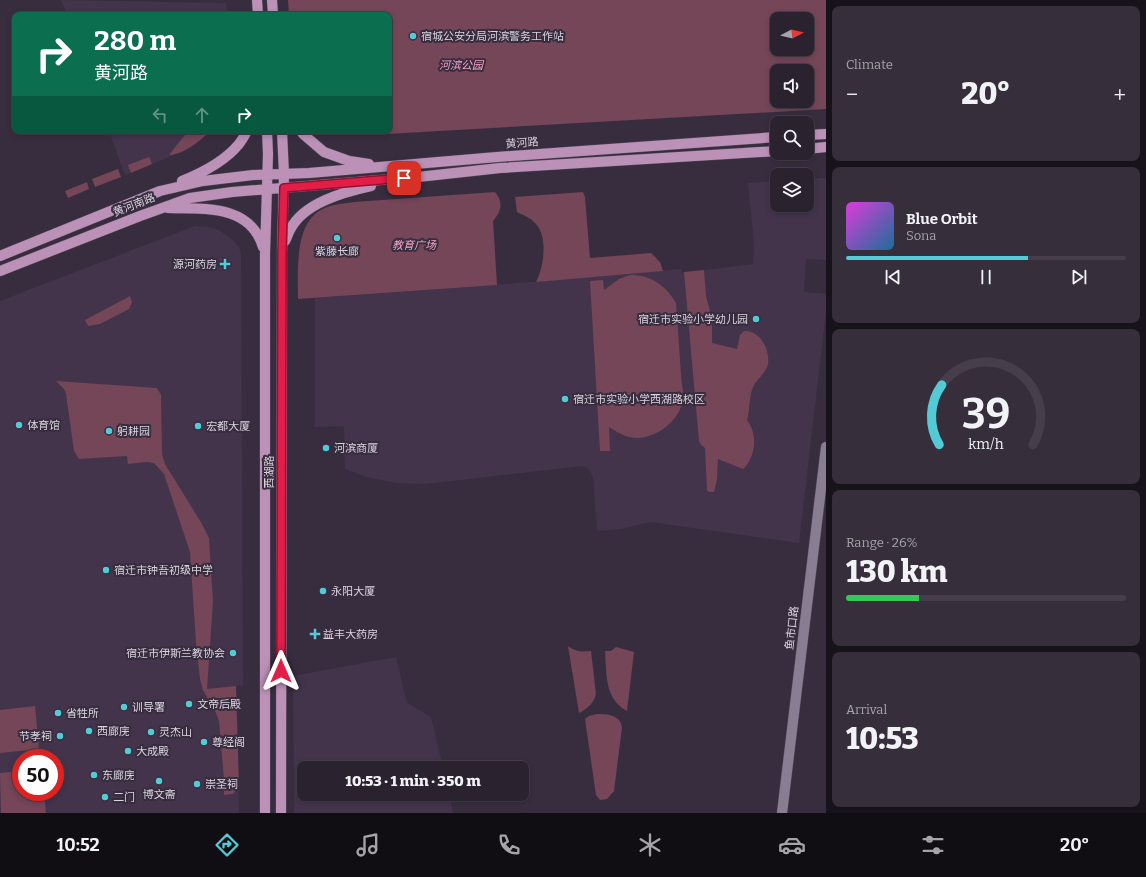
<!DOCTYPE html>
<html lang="en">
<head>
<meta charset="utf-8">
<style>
  :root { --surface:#2a222f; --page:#362f3b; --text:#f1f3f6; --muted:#a5a4aa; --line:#463f4b; --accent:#52cbd7 }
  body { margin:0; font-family:Bitter,"Noto Sans SC",serif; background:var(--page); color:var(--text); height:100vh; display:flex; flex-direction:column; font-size:15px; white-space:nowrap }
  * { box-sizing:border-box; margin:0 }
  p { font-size:13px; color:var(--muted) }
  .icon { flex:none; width:22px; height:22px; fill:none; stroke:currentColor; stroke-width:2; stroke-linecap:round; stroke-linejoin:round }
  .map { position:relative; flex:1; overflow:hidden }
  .details { display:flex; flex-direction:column; gap:6px; padding:6px; background:#17131a; width:320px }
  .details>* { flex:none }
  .guide { position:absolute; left:12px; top:12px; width:380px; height:122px; border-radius:8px; box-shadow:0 2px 6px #0003,0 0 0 1px var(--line); background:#0b6e4f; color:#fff; overflow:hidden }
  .needle { width:26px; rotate:83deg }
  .controls { position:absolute; left:770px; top:12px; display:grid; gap:8px }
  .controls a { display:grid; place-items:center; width:44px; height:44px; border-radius:8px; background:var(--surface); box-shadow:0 2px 6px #0003,0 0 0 1px var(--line); font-size:20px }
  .speed { position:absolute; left:12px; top:749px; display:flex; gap:8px; font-size:20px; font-weight:700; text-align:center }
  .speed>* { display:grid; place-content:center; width:52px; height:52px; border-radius:50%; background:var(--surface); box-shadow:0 2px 6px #0003,0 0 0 1px var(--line); line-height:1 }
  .speed .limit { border:6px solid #d22; background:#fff; color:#111 }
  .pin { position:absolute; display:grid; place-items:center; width:34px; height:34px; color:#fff; margin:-17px; border-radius:8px; box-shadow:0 2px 6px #0006 }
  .me { position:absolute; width:44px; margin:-22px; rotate:0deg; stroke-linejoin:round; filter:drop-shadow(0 0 3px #0008) }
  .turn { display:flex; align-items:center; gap:14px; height:84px; padding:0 16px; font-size:18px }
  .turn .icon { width:52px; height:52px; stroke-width:2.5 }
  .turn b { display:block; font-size:28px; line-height:34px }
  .lanes { display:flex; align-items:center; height:38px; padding:0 16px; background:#0003; justify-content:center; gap:20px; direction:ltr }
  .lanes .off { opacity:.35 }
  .big { font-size:30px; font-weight:800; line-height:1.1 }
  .details .card { flex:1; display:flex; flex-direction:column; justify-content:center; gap:6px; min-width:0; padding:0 14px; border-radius:8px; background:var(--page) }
  .details .dial { align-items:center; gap:0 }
  .dial svg { height:104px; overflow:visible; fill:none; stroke:var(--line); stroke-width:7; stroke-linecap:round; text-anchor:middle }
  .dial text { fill:var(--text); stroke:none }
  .song { display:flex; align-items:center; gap:12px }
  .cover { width:48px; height:48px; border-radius:6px; background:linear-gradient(135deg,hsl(300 70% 55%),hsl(200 70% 35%)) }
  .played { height:4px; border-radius:2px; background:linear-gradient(90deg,var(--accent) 65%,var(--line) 65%) }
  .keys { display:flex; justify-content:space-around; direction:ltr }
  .heat { display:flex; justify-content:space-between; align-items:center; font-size:22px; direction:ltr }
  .charge { height:6px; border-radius:3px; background:linear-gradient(90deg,#34c759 26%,var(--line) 0) }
  .trip { position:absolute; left:297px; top:761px; width:232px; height:40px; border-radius:8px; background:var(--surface); box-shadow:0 2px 6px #0003,0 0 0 1px var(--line); font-weight:800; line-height:40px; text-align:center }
  .dock { display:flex; height:64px; justify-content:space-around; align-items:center; background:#110e13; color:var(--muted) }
  .dock .icon { width:28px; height:28px }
  .dock .selected { color:var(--accent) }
  .dock b { font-size:18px; color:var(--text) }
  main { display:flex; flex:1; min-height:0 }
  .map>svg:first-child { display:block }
</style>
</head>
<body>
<main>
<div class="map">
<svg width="826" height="813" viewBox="0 0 826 813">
  <rect width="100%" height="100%" fill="#382d3f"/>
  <path fill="#43344c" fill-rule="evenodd" d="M 61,0 L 226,3 L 227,15 L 67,15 Z
    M 109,131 L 195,131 L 174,155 L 125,175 Z
    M 826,178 L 826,260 L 806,259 L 804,292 L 826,294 L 826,311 L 799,543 L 650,522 L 621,529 L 597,531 L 593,477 L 590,471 L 586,467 L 581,466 L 425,484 L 396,483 L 367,477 L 345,469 L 344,426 L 315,427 L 315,298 L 497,285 L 681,269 L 682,273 L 753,264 L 754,244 L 748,183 L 777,181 L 777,205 L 807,205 L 807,179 Z
    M 195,226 L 208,227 L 219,230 L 233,240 L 239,247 L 241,254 L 243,685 L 236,686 L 239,813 L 0,813 L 0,301 ZM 21,758 L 55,758 L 55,792 L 21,792 Z
    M 396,657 L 407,703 L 431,717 L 443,768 L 304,768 L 304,794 L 449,794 L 453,813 L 294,813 L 293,676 Z"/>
  <path fill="#754558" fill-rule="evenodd" d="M 288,0 L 826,0 L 826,109 L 369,135 L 348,131 L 389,131 L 389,15 L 289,15 ZM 777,19 L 807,19 L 807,49 L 777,49 ZM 777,71 L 807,71 L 807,101 L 777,101 Z
    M 188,131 L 210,131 C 202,140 181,156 169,155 Z
    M 149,157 L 152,164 L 131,173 L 128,165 Z
    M 118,169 L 121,177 L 95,187 L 92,179 Z
    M 87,182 L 89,189 L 68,198 L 65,191 Z
    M 495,192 C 504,203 501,211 493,221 L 497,285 L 298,299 C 298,273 294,224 321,210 C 331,204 342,204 354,202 Z
    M 583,192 L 585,197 L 590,258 L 651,253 L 660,262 L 663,271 L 536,282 C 544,267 548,237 536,224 C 531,218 523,215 517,212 L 515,197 Z
    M 704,270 L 706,296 L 710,311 L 709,318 L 712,322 L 712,343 L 737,349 L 740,335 L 744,331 C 760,330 770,349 768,364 C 766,373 757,379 753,387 C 749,397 750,410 747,420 C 758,434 756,457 743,469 L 718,459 L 717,479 L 714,492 L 709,492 L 707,490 L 705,448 L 701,445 L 699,441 L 684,272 Z
    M 630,275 C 650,275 666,285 676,303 C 678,326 679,350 681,373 C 681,381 684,392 683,400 C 680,416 668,428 654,434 C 636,442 624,437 609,427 L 610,451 L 600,451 L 590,281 L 603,280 L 604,290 L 619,279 Z
    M 130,296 L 132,302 L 129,309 L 100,324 L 88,326 L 85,320 Z
    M 56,381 L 157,388 L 161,395 L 162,454 L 165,464 L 202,524 L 209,538 L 213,602 L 207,689 L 236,686 L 239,786 L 233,794 L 224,795 L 224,779 L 219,721 L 216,713 L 203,690 L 200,679 L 196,643 L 190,552 L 164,474 L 154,463 L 147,462 L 128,464 L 127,456 L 79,459 L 74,451 L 66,394 L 64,389 Z
    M 568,646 C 576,652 582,652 591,651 L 596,694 C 594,703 587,709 579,713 Z
    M 616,647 L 634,652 L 627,711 C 604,698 607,675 605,651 L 611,651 Z
    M 35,706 L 39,749 L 0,753 L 0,710 Z
    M 597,714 C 608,714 620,715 622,727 L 614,791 L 607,799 L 600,800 L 596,795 L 585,719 L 589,716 Z
    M 21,771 L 21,792 L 44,792 L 46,813 L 1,813 L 0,773 Z"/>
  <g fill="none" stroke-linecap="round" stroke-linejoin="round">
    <defs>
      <path id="minor" d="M 782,813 L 826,447"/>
      <path id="major" d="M 257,0 L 258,15
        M 272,0 L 273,15
        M 301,131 L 303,134 L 324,152 L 349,161 L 369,164
        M 807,135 L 826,134
        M 807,149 L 826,147
        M 182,181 C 202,173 225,161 239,144 C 242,140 245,135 247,131
        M 168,208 C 204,209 250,204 263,247
        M 285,241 C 287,238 288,233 290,230 C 303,203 344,192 371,186
        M 0,256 L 160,191 L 203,181 L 253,175 L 309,173 L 497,157 L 777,137
        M 0,271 L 140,216 L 190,198 L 232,192 L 418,177 L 500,168 L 777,151
        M 265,813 L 265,254 L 268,154 L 267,131
        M 281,813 L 282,253 L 284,174 L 282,131"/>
    </defs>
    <use href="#minor" stroke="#534a5a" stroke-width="11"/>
    <use href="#major" stroke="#534a5a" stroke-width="11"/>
    <use href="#minor" stroke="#897d92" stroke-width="10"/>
    <use href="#major" stroke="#bb91b8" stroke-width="10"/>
  </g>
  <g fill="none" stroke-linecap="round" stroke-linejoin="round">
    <defs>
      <path id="route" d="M 281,671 L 282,253 L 284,188 L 404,178"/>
    </defs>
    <use href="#route" stroke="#92132f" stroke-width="10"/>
    <use href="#route" stroke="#e11d48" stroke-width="7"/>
  </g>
  <g fill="#52cbd7" stroke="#382d3f" stroke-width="1.5">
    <circle cx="413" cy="36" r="4"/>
    <circle cx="337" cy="238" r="4"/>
    <path d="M223 258h4v4h4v4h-4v4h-4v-4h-4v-4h4z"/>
    <circle cx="756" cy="319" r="4"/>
    <circle cx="565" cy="399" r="4"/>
    <circle cx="19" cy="425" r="4"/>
    <circle cx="198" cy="426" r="4"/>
    <circle cx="109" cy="431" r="4"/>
    <circle cx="326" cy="448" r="4"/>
    <circle cx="106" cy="570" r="4"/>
    <circle cx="323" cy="591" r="4"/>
    <path d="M313 628h4v4h4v4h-4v4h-4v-4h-4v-4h4z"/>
    <circle cx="233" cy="653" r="4"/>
    <circle cx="189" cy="704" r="4"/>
    <circle cx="124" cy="707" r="4"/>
    <circle cx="58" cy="713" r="4"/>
    <circle cx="89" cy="731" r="4"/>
    <circle cx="151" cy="732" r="4"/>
    <circle cx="60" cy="736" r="4"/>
    <circle cx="204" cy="742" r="4"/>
    <circle cx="128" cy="751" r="4"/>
    <circle cx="94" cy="775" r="4"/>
    <circle cx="159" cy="781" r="4"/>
    <circle cx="197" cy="784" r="4"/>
    <circle cx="105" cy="797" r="4"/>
  </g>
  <g text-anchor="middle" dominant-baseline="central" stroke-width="4" stroke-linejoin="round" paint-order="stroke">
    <g font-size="11" fill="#dad3de" stroke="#382d3f" text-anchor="start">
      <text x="421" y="36">宿城公安分局河滨警务工作站</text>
      <text x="337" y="251" text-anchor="middle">紫藤长廊</text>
      <text x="217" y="264" text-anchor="end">源河药房</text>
      <text x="748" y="319" text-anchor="end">宿迁市实验小学幼儿园</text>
      <text x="573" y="399">宿迁市实验小学西湖路校区</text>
      <text x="27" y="425">体育馆</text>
      <text x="206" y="426">宏都大厦</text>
      <text x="117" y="431">躬耕园</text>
      <text x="334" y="448">河滨商厦</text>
      <text x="114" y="570">宿迁市钟吾初级中学</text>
      <text x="331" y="591">永阳大厦</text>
      <text x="323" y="634">益丰大药房</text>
      <text x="225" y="653" text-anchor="end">宿迁市伊斯兰教协会</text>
      <text x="197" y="704">文帝后殿</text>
      <text x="132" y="707">训导署</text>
      <text x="66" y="713">省牲所</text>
      <text x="97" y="731">西廊庑</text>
      <text x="159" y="732">灵杰山</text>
      <text x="52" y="736" text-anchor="end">节孝祠</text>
      <text x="212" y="742">尊经阁</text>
      <text x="136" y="751">大成殿</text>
      <text x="102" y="775">东廊庑</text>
      <text x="205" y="784">崇圣祠</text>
      <text x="159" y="794" text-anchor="middle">博文斋</text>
      <text x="113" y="797">二门</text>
    </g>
    <g font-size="11" font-style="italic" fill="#f4a3c3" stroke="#382d3f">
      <text x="461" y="65">河滨公园</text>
      <text x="414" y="245">教育广场</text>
    </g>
    <g font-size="11" fill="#dad3de" stroke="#382d3f">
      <text transform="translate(522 143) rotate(-4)">黄河路</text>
      <text transform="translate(134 205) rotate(-21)">黄河南路</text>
      <text transform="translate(269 472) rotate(-90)">西湖路</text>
      <text transform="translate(792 628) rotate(-83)">鱼市口路</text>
    </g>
  </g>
</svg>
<div class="controls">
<a><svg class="needle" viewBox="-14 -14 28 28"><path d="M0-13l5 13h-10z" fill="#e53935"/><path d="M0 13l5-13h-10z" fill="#a5a4aa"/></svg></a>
<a><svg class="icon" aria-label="sound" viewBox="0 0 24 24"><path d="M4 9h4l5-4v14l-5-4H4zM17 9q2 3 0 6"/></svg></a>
<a><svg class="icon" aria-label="search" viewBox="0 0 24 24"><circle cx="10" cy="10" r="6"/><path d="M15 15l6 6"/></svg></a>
<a><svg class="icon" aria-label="layers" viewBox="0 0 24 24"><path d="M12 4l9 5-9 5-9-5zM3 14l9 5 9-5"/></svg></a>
</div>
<div class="speed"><div class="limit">50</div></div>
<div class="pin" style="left:404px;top:178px;background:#d93025"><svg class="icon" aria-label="arrive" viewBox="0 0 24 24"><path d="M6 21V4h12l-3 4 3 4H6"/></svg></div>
<svg class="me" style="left:281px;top:671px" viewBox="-20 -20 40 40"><path d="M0-17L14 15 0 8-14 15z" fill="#e11d48" stroke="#fff" stroke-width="4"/></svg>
<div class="trip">10:53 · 1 min · 350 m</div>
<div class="guide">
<div class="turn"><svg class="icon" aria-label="right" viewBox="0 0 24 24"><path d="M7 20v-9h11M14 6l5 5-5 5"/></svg><div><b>280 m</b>黄河路</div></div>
<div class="lanes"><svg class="icon off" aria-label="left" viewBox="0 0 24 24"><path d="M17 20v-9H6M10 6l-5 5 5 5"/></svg><svg class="icon off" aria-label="ahead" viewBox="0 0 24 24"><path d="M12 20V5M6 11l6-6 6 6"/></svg><svg class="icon" aria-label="right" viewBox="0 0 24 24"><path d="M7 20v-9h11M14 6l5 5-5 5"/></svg></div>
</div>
</div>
<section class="details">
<div class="card"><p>Climate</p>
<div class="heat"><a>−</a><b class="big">20°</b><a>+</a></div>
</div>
<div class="card">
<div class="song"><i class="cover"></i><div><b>Blue Orbit</b><p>Sona</p></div></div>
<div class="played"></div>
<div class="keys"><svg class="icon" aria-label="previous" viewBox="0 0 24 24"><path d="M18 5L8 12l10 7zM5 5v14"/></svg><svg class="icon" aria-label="pause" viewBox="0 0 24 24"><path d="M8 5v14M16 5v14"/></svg><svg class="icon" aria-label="next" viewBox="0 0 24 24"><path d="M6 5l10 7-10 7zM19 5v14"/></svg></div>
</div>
<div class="card dial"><svg viewBox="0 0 100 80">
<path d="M14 69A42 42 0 1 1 86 69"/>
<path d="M14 69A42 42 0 0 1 16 23" stroke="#52cbd7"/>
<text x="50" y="56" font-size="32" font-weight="700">39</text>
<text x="50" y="72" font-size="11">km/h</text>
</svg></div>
<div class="card"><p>Range · 26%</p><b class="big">130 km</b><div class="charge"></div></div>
<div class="card"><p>Arrival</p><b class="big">10:53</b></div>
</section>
</main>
<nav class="dock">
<b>10:52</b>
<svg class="icon selected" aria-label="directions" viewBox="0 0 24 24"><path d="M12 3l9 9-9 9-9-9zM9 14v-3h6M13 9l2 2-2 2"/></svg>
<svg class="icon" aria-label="music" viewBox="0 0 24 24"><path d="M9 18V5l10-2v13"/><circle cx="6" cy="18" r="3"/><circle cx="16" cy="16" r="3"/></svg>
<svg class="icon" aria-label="phone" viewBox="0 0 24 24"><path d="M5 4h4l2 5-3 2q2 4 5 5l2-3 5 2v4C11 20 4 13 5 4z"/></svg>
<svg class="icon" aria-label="climate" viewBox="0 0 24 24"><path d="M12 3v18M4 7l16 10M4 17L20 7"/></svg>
<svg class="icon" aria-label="car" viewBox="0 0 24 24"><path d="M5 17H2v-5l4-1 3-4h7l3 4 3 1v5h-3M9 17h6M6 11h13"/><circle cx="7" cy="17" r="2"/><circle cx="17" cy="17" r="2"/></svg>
<svg class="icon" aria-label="filters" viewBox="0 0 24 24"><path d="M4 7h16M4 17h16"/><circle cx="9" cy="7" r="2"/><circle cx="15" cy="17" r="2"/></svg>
<b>20°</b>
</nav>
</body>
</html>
